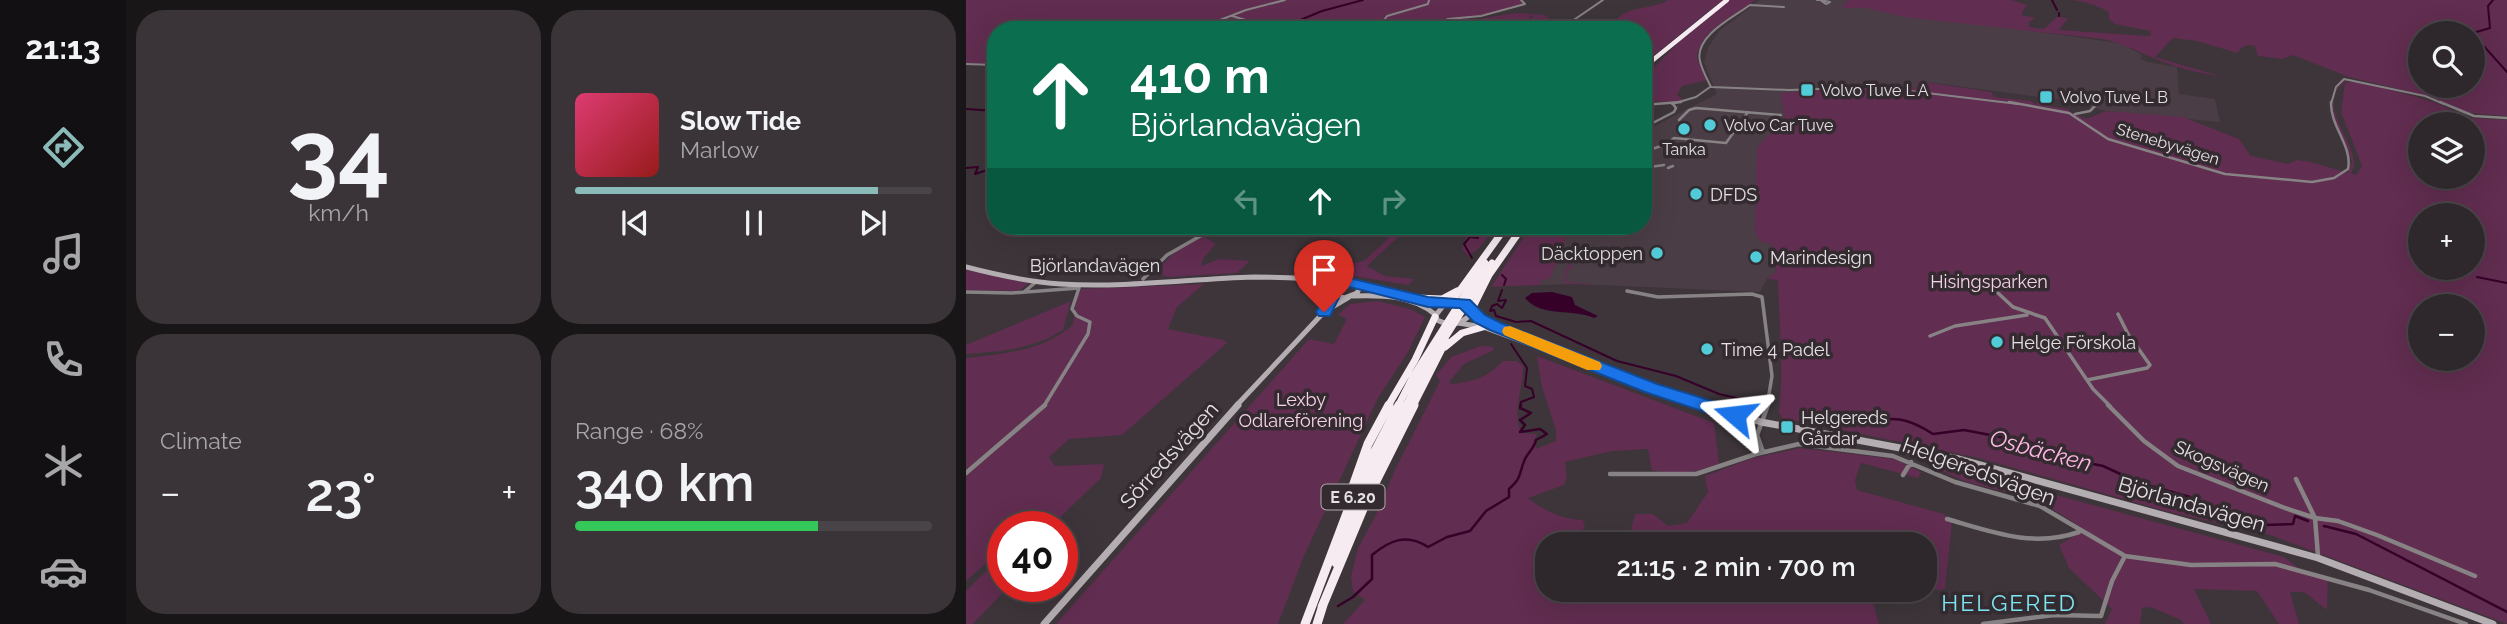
<!DOCTYPE html>
<html lang="en">
<head>
<meta charset="utf-8">
<style>
  :root { --surface:#2e282c; --page:#3a3438; --text:#f1f3f6; --muted:#a7a6a9; --line:#494448; --accent:#8bbbb9 }
  body { margin:0; font-family:Raleway,sans-serif; background:var(--page); color:var(--text); height:100vh; display:flex; flex-direction:column; font-size:26px; white-space:nowrap }
  * { box-sizing:border-box; margin:0 }
  p { font-size:23px; color:var(--muted) }
  .icon { flex:none; width:38px; height:38px; fill:none; stroke:currentColor; stroke-width:2; stroke-linecap:round; stroke-linejoin:round }
  .map { position:relative; flex:1; overflow:hidden }
  .details { display:flex; flex-direction:column; gap:10px; padding:10px; background:#191618; width:840px }
  .details>* { flex:none }
  .hud { position:absolute; left:21px; top:21px; width:665px; height:214px; border-radius:28px; box-shadow:0 7px 28px #0002,0 0 0 2px var(--line); background:#0b6e4f; color:#fff; overflow:hidden }
  .buttons { position:absolute; left:1442px; top:21px; display:grid; gap:14px }
  .buttons a { display:grid; place-items:center; width:77px; height:77px; border-radius:50%; background:var(--surface); box-shadow:0 7px 28px #0002,0 0 0 2px var(--line); font-size:35px }
  .speed { position:absolute; left:21px; top:511px; display:flex; gap:14px; font-size:35px; font-weight:700; text-align:center }
  .speed>* { display:grid; place-content:center; width:91px; height:91px; border-radius:50%; background:var(--surface); box-shadow:0 7px 28px #0002,0 0 0 2px var(--line); line-height:1 }
  .speed .limit { border:10px solid #d22; background:#fff; color:#111 }
  .pin { position:absolute; display:grid; place-items:center; width:60px; height:60px; color:#fff; margin:-72px -30px; border-radius:50% 50% 50% 0; rotate:-45deg; box-shadow:0 0 7px #0007 }
  .pin .icon { rotate:45deg }
  .me { position:absolute; width:77px; margin:-38px; rotate:287deg; stroke-linejoin:round; filter:drop-shadow(0 0 5px #0008) }
  .turn { display:flex; align-items:center; gap:24px; height:147px; padding:0 28px; font-size:32px }
  .turn .icon { width:91px; height:91px; stroke-width:2.5 }
  .turn b { display:block; font-size:49px; line-height:60px }
  .lanes { display:flex; align-items:center; height:66px; padding:0 28px; background:#0003; justify-content:center; gap:35px; direction:ltr }
  .lanes .off { opacity:.35 }
  .big { font-size:52px; font-weight:600; line-height:1.1 }
  .details .widget { flex:1; display:flex; flex-direction:column; justify-content:center; gap:10px; min-width:0; padding:0 24px; border-radius:28px; background:var(--page) }
  .details .dial { align-items:center; gap:0 }
  .dial b { font-size:91px; line-height:1 }
  .song { display:flex; align-items:center; gap:21px }
  .cover { width:84px; height:84px; border-radius:10px; background:linear-gradient(135deg,hsl(340 70% 55%),hsl(0 70% 35%)) }
  .played { height:7px; border-radius:4px; background:linear-gradient(90deg,var(--accent) 85%,var(--line) 85%) }
  .keys { display:flex; justify-content:space-around; direction:ltr }
  .heat { display:flex; justify-content:space-between; align-items:center; font-size:38px; direction:ltr }
  .charge { height:10px; border-radius:5px; background:linear-gradient(90deg,#34c759 68%,var(--line) 0) }
  .details .tiles { flex:1; display:grid; gap:10px; grid-template-columns:repeat(2,1fr) }
  .trip { position:absolute; left:569px; top:532px; width:402px; height:70px; border-radius:28px; background:var(--surface); box-shadow:0 7px 28px #0002,0 0 0 2px var(--line); font-weight:600; line-height:70px; text-align:center }
  main { display:flex; flex:1; min-height:0 }
  .tabs { display:flex; flex-direction:column; width:126px; justify-content:space-around; align-items:center; background:#121012; color:var(--muted) }
  .tabs .icon { width:49px; height:49px }
  .tabs .selected { color:var(--accent) }
  .tabs b { font-size:32px; color:var(--text) }
  .map>svg:first-child { display:block }
</style>
</head>
<body>
<main>
<nav class="tabs">
<b>21:13</b>
<svg class="icon selected" aria-label="directions" viewBox="0 0 24 24"><path d="M12 3l9 9-9 9-9-9zM9 14v-3h6M13 9l2 2-2 2"/></svg>
<svg class="icon" aria-label="music" viewBox="0 0 24 24"><path d="M9 18V5l10-2v13"/><circle cx="6" cy="18" r="3"/><circle cx="16" cy="16" r="3"/></svg>
<svg class="icon" aria-label="phone" viewBox="0 0 24 24"><path d="M5 4h4l2 5-3 2q2 4 5 5l2-3 5 2v4C11 20 4 13 5 4z"/></svg>
<svg class="icon" aria-label="climate" viewBox="0 0 24 24"><path d="M12 3v18M4 7l16 10M4 17L20 7"/></svg>
<svg class="icon" aria-label="car" viewBox="0 0 24 24"><path d="M5 17H2v-5l4-1 3-4h7l3 4 3 1v5h-3M9 17h6M6 11h13"/><circle cx="7" cy="17" r="2"/><circle cx="17" cy="17" r="2"/></svg>
</nav>
<section class="details">
<div class="tiles">
<div class="widget dial"><b>34</b><p>km/h</p></div>
<div class="widget">
<div class="song"><i class="cover"></i><div><b>Slow Tide</b><p>Marlow</p></div></div>
<div class="played"></div>
<div class="keys"><svg class="icon" aria-label="previous" viewBox="0 0 24 24"><path d="M18 5L8 12l10 7zM5 5v14"/></svg><svg class="icon" aria-label="pause" viewBox="0 0 24 24"><path d="M8 5v14M16 5v14"/></svg><svg class="icon" aria-label="next" viewBox="0 0 24 24"><path d="M6 5l10 7-10 7zM19 5v14"/></svg></div>
</div>
<div class="widget"><p>Climate</p>
<div class="heat"><a>−</a><b class="big">23°</b><a>+</a></div>
</div>
<div class="widget"><p>Range · 68%</p><b class="big">340 km</b><div class="charge"></div></div>
</div>
</section>
<div class="map">
<svg width="1541" height="624" viewBox="0 0 1541 624">
  <rect width="100%" height="100%" fill="#3d353a"/>
  <path fill="#4b3d45" d="M 794,0 L 883,0 L 875,8 L 901,8 L 1153,43 L 1175,54 L 1175,59 L 1181,62 L 1211,67 L 1213,94 L 1249,99 L 1254,122 L 1140,111 L 1104,101 L 953,81 L 951,88 L 911,84 L 855,86 L 861,105 L 806,244 L 810,272 L 801,279 L 794,292 L 612,284 L 572,285 L 602,226 L 677,226 L 677,132 L 751,94 L 738,63 L 742,48 L 753,31 Z"/>
  <path fill="#612d50" fill-rule="evenodd" d="M 0,0 L 554,0 L 558,4 L 494,21 L 483,30 L 30,30 L 30,64 L 0,63 Z
    M 702,0 L 757,0 L 677,64 L 677,30 L 643,30 C 657,2 683,12 702,0 Z
    M 764,0 L 789,0 C 770,16 733,29 731,58 L 741,80 L 716,86 L 711,95 L 717,100 L 707,102 L 677,101 L 677,79 L 713,42 Z
    M 883,0 L 1046,0 L 1061,5 L 1055,15 L 1069,18 L 1063,22 L 1063,27 L 1078,29 L 1091,17 L 1102,18 L 1093,30 L 1182,36 L 1185,35 L 1184,31 L 1149,24 L 1143,19 L 1143,12 C 1130,5 1121,2 1106,0 L 1541,0 L 1541,116 L 1502,113 L 1461,96 L 1383,77 L 1327,55 L 1316,59 L 1292,56 L 1289,46 C 1280,44 1277,46 1271,53 L 1231,41 L 1207,38 L 1189,57 L 1257,77 C 1241,74 1224,71 1209,66 C 1184,58 1162,45 1137,39 L 938,17 L 901,8 L 875,8 ZM 1454,33 L 1507,33 L 1507,86 L 1454,86 Z
    M 550,13 L 577,15 L 591,23 L 591,30 L 582,30 L 582,22 L 575,18 L 572,20 L 576,26 L 570,27 L 572,30 L 555,30 L 568,16 L 560,15 L 565,17 L 551,30 L 498,30 L 541,16 L 489,30 L 518,18 Z
    M 1379,80 L 1396,81 L 1393,81 L 1468,102 L 1504,118 L 1541,120 L 1541,624 L 1304,535 L 1203,512 L 1013,458 L 816,418 L 813,412 C 818,368 813,325 812,280 L 801,279 L 810,272 L 806,244 L 794,241 L 789,232 L 791,148 L 819,117 L 814,93 L 855,90 L 855,86 L 911,84 L 951,88 L 952,81 L 1025,92 L 1028,97 L 1065,101 L 1070,105 L 1074,97 L 1077,98 L 1076,105 L 1102,109 L 1102,102 L 1103,111 L 1120,119 L 1140,111 L 1217,117 L 1273,139 L 1285,156 L 1322,164 L 1331,160 L 1345,162 L 1382,173 L 1386,161 C 1376,137 1353,101 1379,80 ZM 1382,80 L 1390,81 L 1379,83 L 1375,112 L 1396,166 L 1390,175 L 1385,173 C 1401,148 1342,106 1382,80 ZM 1454,124 L 1507,124 L 1507,177 L 1454,177 ZM 1454,215 L 1507,215 L 1507,268 L 1454,268 ZM 1454,306 L 1507,306 L 1507,359 L 1454,359 Z
    M 411,226 L 444,226 L 401,266 L 419,276 L 448,279 L 442,285 L 375,274 L 370,270 L 382,264 L 398,261 L 423,238 L 423,233 Z
    M 500,226 L 531,226 L 512,249 L 502,256 L 496,249 L 503,231 Z
    M 565,226 L 604,226 L 598,243 L 588,252 L 609,249 L 602,264 L 608,266 L 603,269 L 599,281 L 636,286 L 597,283 L 604,254 L 593,253 L 584,279 L 575,280 L 574,285 L 525,287 Z
    M 237,236 L 250,244 L 237,259 L 235,266 L 253,259 L 284,261 L 271,273 L 202,277 L 188,273 L 210,251 Z
    M 0,270 L 61,283 L 61,285 L 52,291 L 0,290 Z
    M 238,284 L 211,307 L 202,329 L 258,340 L 261,343 L 156,435 L 103,439 L 83,457 L 89,466 L 138,464 L 135,478 L 89,522 L 88,527 L 37,527 L 37,548 L 0,581 L 0,358 C 39,353 75,352 107,325 L 110,300 L 115,289 Z
    M 105,301 L 97,330 C 65,350 36,351 0,354 L 0,345 Z
    M 411,301 L 444,309 L 459,317 L 442,352 L 412,398 L 337,558 L 312,624 L 90,624 L 343,339 L 368,344 L 380,321 L 380,318 L 372,315 L 384,304 Z
    M 515,346 L 527,347 L 528,350 L 498,364 L 483,382 L 486,384 C 509,381 521,378 537,361 L 551,361 L 557,366 C 557,390 546,410 555,433 L 571,434 L 568,440 L 570,449 L 590,441 L 590,430 L 576,387 L 571,356 L 748,423 L 753,464 C 730,473 709,475 686,470 L 682,449 L 646,451 L 599,462 L 601,477 L 598,485 L 562,498 C 576,510 598,520 617,520 L 619,527 L 614,532 L 625,544 L 581,544 L 581,590 L 959,590 L 959,544 L 643,544 L 663,537 L 669,514 L 687,514 L 702,526 L 721,523 L 742,492 L 739,476 L 787,458 L 834,448 L 929,459 L 955,472 L 952,478 L 895,463 L 889,480 L 891,490 L 978,514 L 986,522 L 979,589 L 906,598 L 913,624 L 377,624 L 399,600 L 387,591 L 385,576 L 392,548 L 410,515 L 429,470 L 474,381 L 470,375 L 485,357 Z
    M 965,461 L 1318,557 L 1336,571 L 1362,578 L 1361,610 L 1338,592 L 1324,592 L 1333,624 L 1313,624 L 1291,591 L 1228,589 L 1245,624 L 1218,624 L 1215,620 L 1185,607 L 1176,608 L 1174,624 L 1139,624 L 1146,609 L 1103,568 L 1093,545 L 1117,531 L 1115,527 L 1074,501 L 1001,482 L 964,466 Z
    M 37,554 L 37,586 L 43,586 L 7,624 L 0,624 L 0,591 Z"/>
  <path fill="#360128" d="M 586,292 L 606,297 L 609,305 L 632,316 L 628,318 C 606,308 576,318 559,298 L 566,293 Z"/>
  <g fill="none" stroke-linecap="round" stroke-linejoin="round">
    <path stroke="#360128" stroke-width="2" d="M 1086,0 L 1091,10
      M 1093,13 L 1093,16
      M 310,30 L 356,11 L 397,0
      M 1507,33 L 1524,28 L 1522,6 L 1527,0
      M 1507,34 L 1541,72
      M 0,109 L 30,111
      M 0,168 L 12,167 L 9,174 L 30,167
      M 506,258 L 498,244 L 504,237 L 512,238 L 511,226
      M 536,275 L 540,279 L 538,285
      M 1511,277 L 1541,283
      M 536,290 L 532,301 L 540,300 L 536,308 L 531,304 L 526,306 L 524,311 L 528,310 L 530,316 L 550,322 L 565,321 L 651,361 L 710,376 L 753,394 L 788,402
      M 545,344 L 561,368 L 559,386 L 566,389 L 568,397 L 555,402 L 554,406"/>
    <path stroke="#360128" stroke-width="2.5" d="M 837,414 C 850,417 863,421 876,422 C 916,425 925,407 967,434 L 998,430 L 1066,443 L 1072,453 L 1137,466 L 1174,483 L 1224,497 L 1238,505 L 1298,525 L 1327,524 L 1329,516 L 1342,521
      M 1358,526 L 1390,534 L 1541,612
      M 372,606 L 387,597 L 406,579 L 406,555 C 424,540 441,533 462,547 L 481,537 L 504,531 L 520,511 L 543,497 L 543,489 C 557,476 552,475 559,459 C 562,452 568,449 570,440 L 581,434 L 574,429 L 554,432 L 559,425 L 554,420 L 565,413 L 554,408 L 555,405"/>
    <path stroke="#878385" stroke-width="2" d="M 851,0 L 854,0
      M 854,0 L 864,2 L 860,4 Z
      M 266,16 L 290,23
      M 228,30 L 280,10 L 319,0
      M 417,30 L 413,27 L 421,16 L 462,4 L 463,0
      M 461,30 L 482,19 L 515,16 L 559,4 L 555,0
      M 593,30 L 637,0
      M 0,64 L 30,65
      M 745,87 L 823,90 L 911,87 L 1052,104
      M 745,87 C 741,79 736,70 734,61 C 728,36 768,17 784,5 L 818,7
      M 706,104 L 730,97 L 744,87
      M 1365,104 L 1370,87 L 1378,79 L 1459,96 L 1478,104"/>
    <path stroke="#878385" stroke-width="2.5" d="M 1043,102 L 1103,113 L 1142,139 L 1259,174 L 1346,182 L 1368,178 L 1382,169 C 1387,147 1364,126 1365,102
      M 1474,102 L 1508,116 L 1541,118
      M 677,105 L 715,102
      M 1109,114 L 1124,111 L 1132,103
      M 713,120 L 723,110 L 730,108 L 815,115
      M 677,128 L 708,112 L 710,108 L 707,104
      M 677,152 L 701,144 L 708,138 L 760,143 L 782,112
      M 677,168 L 698,165
      M 702,168 L 707,166
      M 233,236 L 251,226"/>
    <path stroke="#878385" stroke-width="3.5" d="M 177,279 L 201,255 L 236,235
      M 1014,285 L 1032,293 L 1047,307 L 1079,318 L 1127,389 L 1144,406
      M 661,291 L 692,297 L 786,294 L 796,297 L 806,376 L 801,406
      M 0,292 L 46,293 L 113,288
      M 58,292 L 70,282
      M 964,336 L 989,326 L 1061,315
      M 1121,380 L 1181,368 L 1184,365 L 1162,334 L 1152,314
      M 78,406 L 122,334 L 124,322 L 111,316 L 106,309 L 113,288"/>
    <path stroke="#878385" stroke-width="4.5" d="M 1142,405 L 1178,441 L 1212,466 L 1319,508 L 1349,518 L 1372,521 L 1411,535 L 1509,576
      M 797,452 L 791,435 L 802,405
      M 0,473 L 79,405
      M 644,474 L 730,474 L 790,454 L 833,444 L 927,456 L 989,482 L 1074,506 L 1159,556 L 1225,565 L 1309,564 L 1403,590 L 1500,624
      M 937,475 L 945,462
      M 1330,479 L 1349,518 L 1352,556
      M 981,519 C 1026,532 1067,548 1113,532
      M 1017,624 L 1088,615 L 1135,616 L 1146,581 L 1159,556"/>
    <path stroke="#b4adb1" stroke-width="5" d="M 0,267 C 31,275 62,282 95,284 C 159,288 223,279 288,277 C 320,277 352,279 384,282
      M 354,281 L 372,286
      M 386,282 L 395,285 L 391,293 L 378,298 L 368,295 L 372,287 Z
      M 395,285 L 479,304
      M 386,296 C 416,295 446,295 470,315
      M 493,302 L 505,307 L 506,313 C 496,324 484,327 471,320 L 470,315 L 477,306 Z
      M 506,311 L 530,326 L 620,361
      M 358,312 L 368,293
      M 492,323 L 517,327 L 685,388 L 744,406
      M 270,406 L 358,312 L 383,297"/>
    <path stroke="#b4adb1" stroke-width="7" d="M 739,405 L 795,422 L 993,459 L 1352,558 L 1527,624
      M 78,624 L 272,405"/>
    <path stroke="#f6ebf1" stroke-width="4.5" d="M 677,68 L 761,0"/>
    <path stroke="#f6ebf1" stroke-width="5" d="M 533,236 L 540,226
      M 550,236 L 557,226"/>
    <path stroke="#f6ebf1" stroke-width="7" d="M 449,298 L 476,299 L 491,291
      M 484,304 L 534,235
      M 506,309 L 523,275 L 551,235
      M 479,347 L 496,333 L 517,327
      M 422,406 L 449,360 L 469,317
      M 432,406 L 448,375
      M 440,406 L 455,376
      M 447,406 L 480,341"/>
    <path stroke="#f6ebf1" stroke-width="9" d="M 386,489 L 402,444 L 423,405
      M 370,563 L 400,485 L 441,405
      M 356,607 L 402,497 L 448,405
      M 339,624 L 392,484 L 433,405
      M 351,624 L 357,605"/>
    <path stroke="#f6ebf1" stroke-width="7" d="M 448,375 L 519,263
      M 455,376 L 526,263"/>
  </g>
  <path fill="#1a73e8" stroke="#114b97" stroke-width="2" d="M 383,278 L 462,297 L 504,300 L 519,315 L 535,323 L 691,384 L 775,410 L 778,415 L 775,420 L 769,422 L 679,392 L 524,330 L 508,322 L 494,308 L 462,307 L 384,287 L 376,291 L 364,316 L 353,316 L 350,312 L 365,285 Z"/>
  <path fill="#f59e0b" d="M 544,326 L 634,362 L 636,366 L 634,370 L 621,370 L 538,335 L 536,331 L 538,327 Z"/>
  <g fill="#52cbd8" stroke="#332b30" stroke-width="2.5">
    <rect x="834" y="83" width="14" height="14" rx="3.5"/>
    <rect x="1073" y="90" width="14" height="14" rx="3.5"/>
    <circle cx="744" cy="125" r="7"/>
    <circle cx="718" cy="129" r="7"/>
    <circle cx="730" cy="194" r="7"/>
    <circle cx="691" cy="253" r="7"/>
    <circle cx="790" cy="257" r="7"/>
    <circle cx="1031" cy="342" r="7"/>
    <circle cx="741" cy="349" r="7"/>
    <rect x="814" y="420" width="14" height="14" rx="3.5"/>
  </g>
  <g text-anchor="middle" dominant-baseline="central" stroke-width="7" stroke-linejoin="round" paint-order="stroke">
    <g font-size="16" fill="#e5e0e3" stroke="#332b30" text-anchor="start">
      <text x="855" y="90">Volvo Tuve L A</text>
      <text x="1094" y="97">Volvo Tuve L B</text>
      <text x="758" y="125">Volvo Car Tuve</text>
      <text x="718" y="149" text-anchor="middle">Tanka</text>
    </g>
    <g font-size="16" fill="#e5e0e3" stroke="#332b30">
      <text transform="translate(1202 144) rotate(17)">Stenebyvägen</text>
    </g>
    <rect fill="#332b30" stroke="#b0aaad" stroke-width="2" x="355.5" y="484.5" width="63" height="25" rx="5"/>
    <g font-size="16" font-weight="bold" fill="#e5e0e3">
      <text x="387" y="497">E 6.20</text>
    </g>
    <g font-size="18" fill="#e5e0e3" stroke="#332b30" text-anchor="start">
      <text x="744" y="194">DFDS</text>
      <text x="677" y="253" text-anchor="end">Däcktoppen</text>
      <text x="804" y="257">Marindesign</text>
      <text x="1045" y="342">Helge Förskola</text>
      <text x="755" y="349">Time 4 Padel</text>
      <text x="835" y="417">Helgereds<tspan x="835" dy="21">Gårdar</tspan></text>
    </g>
    <g font-size="18" fill="#e5e0e3" stroke="#332b30">
      <text x="129" y="265">Björlandavägen</text>
      <text transform="translate(1256 466) rotate(24)">Skogsvägen</text>
    </g>
    <g font-size="18" fill="#f7d2e8" stroke="#332b30">
      <text x="1023" y="281">Hisingsparken</text>
      <text x="335" y="399">Lexby<tspan x="335" dy="21">Odlareförening</tspan></text>
    </g>
    <g font-size="21" fill="#e5e0e3" stroke="#332b30">
      <text transform="translate(203 455) rotate(-48)">Sörredsvägen</text>
      <text transform="translate(1013 471) rotate(20)">Helgeredsvägen</text>
      <text transform="translate(1226 504) rotate(16)">Björlandavägen</text>
    </g>
    <g font-size="23" font-style="italic" fill="#feb6e3" stroke="#332b30">
      <text transform="translate(1075 450) rotate(15)">Osbäcken</text>
    </g>
    <g font-size="23" letter-spacing="2" fill="#7be5f2" stroke="#332b30">
      <text x="1043" y="602">HELGERED</text>
    </g>
  </g>
</svg>
<div class="buttons">
<a><svg class="icon" aria-label="search" viewBox="0 0 24 24"><circle cx="10" cy="10" r="6"/><path d="M15 15l6 6"/></svg></a>
<a><svg class="icon" aria-label="layers" viewBox="0 0 24 24"><path d="M12 4l9 5-9 5-9-5zM3 14l9 5 9-5"/></svg></a>
<a>+</a>
<a>−</a>
</div>
<div class="speed"><div class="limit">40</div></div>
<div class="pin" style="left:358px;top:312px;background:#d93025"><svg class="icon" aria-label="arrive" viewBox="0 0 24 24"><path d="M6 21V4h12l-3 4 3 4H6"/></svg></div>
<svg class="me" style="left:769px;top:415px" viewBox="-20 -20 40 40"><path d="M0-17L14 15 0 8-14 15z" fill="#1a73e8" stroke="#fff" stroke-width="4"/></svg>
<div class="trip">21:15 · 2 min · 700 m</div>
<div class="hud">
<div class="turn"><svg class="icon" aria-label="ahead" viewBox="0 0 24 24"><path d="M12 20V5M6 11l6-6 6 6"/></svg><div><b>410 m</b>Björlandavägen</div></div>
<div class="lanes"><svg class="icon off" aria-label="left" viewBox="0 0 24 24"><path d="M17 20v-9H6M10 6l-5 5 5 5"/></svg><svg class="icon" aria-label="ahead" viewBox="0 0 24 24"><path d="M12 20V5M6 11l6-6 6 6"/></svg><svg class="icon off" aria-label="right" viewBox="0 0 24 24"><path d="M7 20v-9h11M14 6l5 5-5 5"/></svg></div>
</div>
</div>
</main>
</body>
</html>
